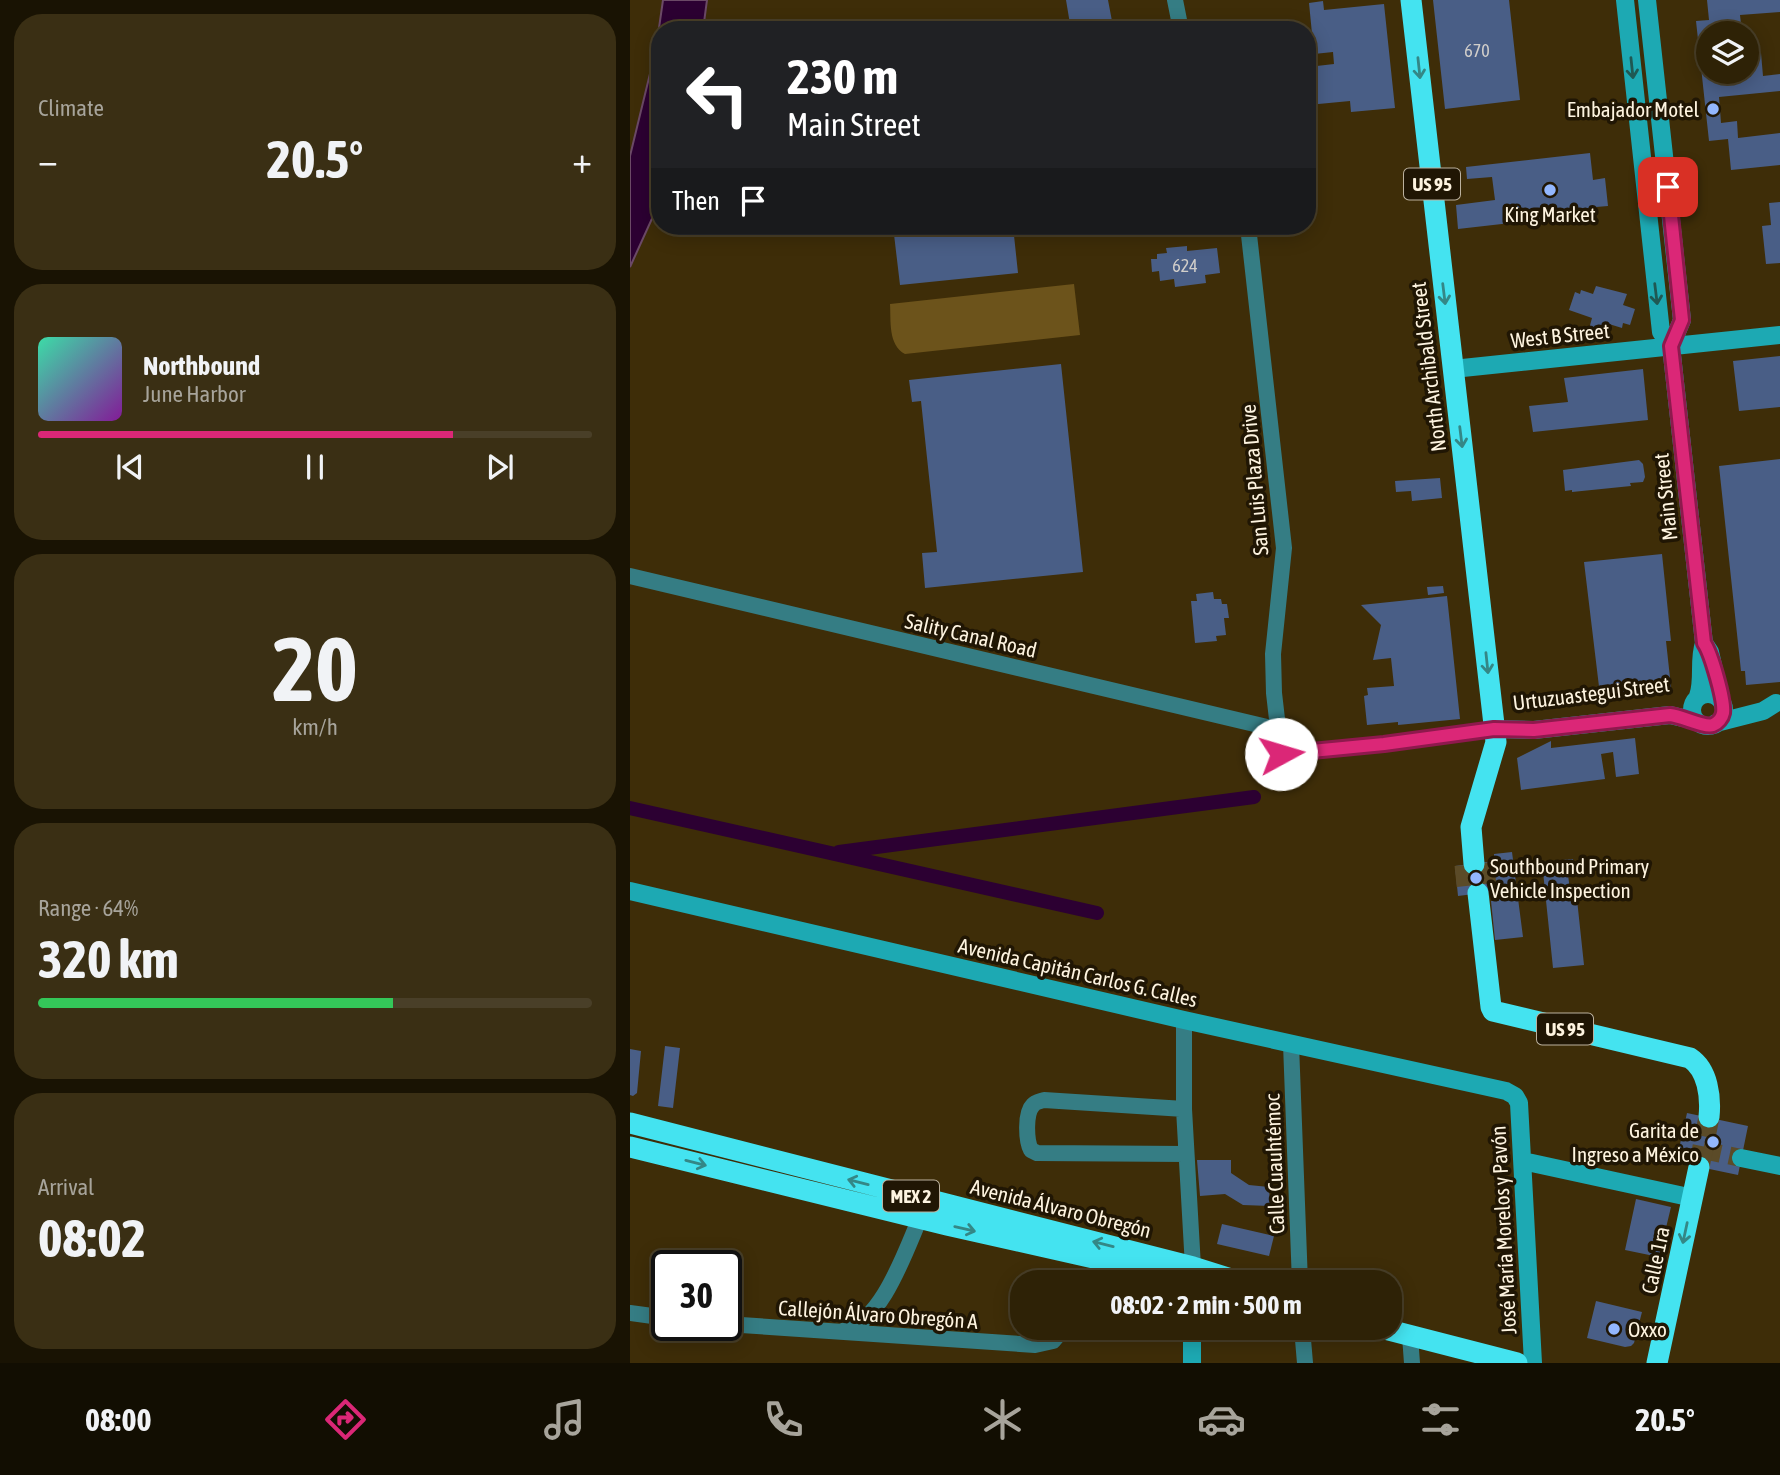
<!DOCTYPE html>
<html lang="en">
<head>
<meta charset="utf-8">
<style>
  :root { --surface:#2e2206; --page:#3a2f14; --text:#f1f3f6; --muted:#a7a49b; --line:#493f28; --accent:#db2777 }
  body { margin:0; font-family:"Asap Condensed",sans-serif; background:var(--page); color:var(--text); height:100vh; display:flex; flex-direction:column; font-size:26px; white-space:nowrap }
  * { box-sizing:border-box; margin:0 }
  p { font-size:23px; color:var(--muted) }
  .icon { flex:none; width:38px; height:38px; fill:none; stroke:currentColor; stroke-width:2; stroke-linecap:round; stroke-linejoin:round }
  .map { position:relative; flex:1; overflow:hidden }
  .panel { display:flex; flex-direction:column; gap:14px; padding:14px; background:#191303; width:630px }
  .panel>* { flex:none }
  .guide { position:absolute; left:21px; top:21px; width:665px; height:214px; border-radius:28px; box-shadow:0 4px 18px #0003,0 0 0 2px var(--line); background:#202124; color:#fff; overflow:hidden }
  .controls { position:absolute; left:1066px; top:21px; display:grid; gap:14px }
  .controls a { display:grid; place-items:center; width:63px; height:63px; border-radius:50%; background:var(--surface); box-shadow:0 4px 18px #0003,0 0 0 2px var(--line); font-size:35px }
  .speed { position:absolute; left:21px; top:1250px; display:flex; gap:14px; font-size:35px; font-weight:700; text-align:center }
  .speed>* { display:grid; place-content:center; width:91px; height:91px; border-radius:50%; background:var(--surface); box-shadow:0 4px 18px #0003,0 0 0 2px var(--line); line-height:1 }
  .speed .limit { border:4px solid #111; border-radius:10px; background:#fff; color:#111 }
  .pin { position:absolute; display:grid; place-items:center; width:60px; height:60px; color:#fff; margin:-30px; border-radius:14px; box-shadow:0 4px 10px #0006 }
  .me { position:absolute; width:77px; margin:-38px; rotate:84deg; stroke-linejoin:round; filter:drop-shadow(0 0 5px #0008) }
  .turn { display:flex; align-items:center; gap:24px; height:147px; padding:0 21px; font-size:32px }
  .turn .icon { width:91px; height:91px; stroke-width:2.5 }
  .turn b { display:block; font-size:49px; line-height:60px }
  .then { display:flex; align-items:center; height:66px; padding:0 21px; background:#0003; gap:14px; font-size:26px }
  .big { font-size:52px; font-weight:700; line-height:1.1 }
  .panel .card { flex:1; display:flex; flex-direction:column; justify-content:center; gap:10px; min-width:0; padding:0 24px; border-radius:28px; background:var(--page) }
  .panel .dial { align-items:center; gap:0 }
  .dial b { font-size:91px; line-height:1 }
  .song { display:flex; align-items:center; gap:21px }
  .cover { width:84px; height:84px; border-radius:10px; background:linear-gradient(135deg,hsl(160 70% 55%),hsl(290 70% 35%)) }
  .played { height:7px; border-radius:4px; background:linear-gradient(90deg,var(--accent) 75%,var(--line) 75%) }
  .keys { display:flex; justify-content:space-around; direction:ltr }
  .heat { display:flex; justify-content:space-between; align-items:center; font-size:38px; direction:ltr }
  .charge { height:10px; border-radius:5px; background:linear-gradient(90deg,#34c759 64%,var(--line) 0) }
  .trip { position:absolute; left:380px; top:1270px; width:392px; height:70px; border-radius:28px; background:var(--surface); box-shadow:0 4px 18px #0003,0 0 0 2px var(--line); font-weight:700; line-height:70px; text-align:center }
  .menu { display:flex; height:112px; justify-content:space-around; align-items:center; background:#120e02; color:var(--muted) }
  .menu .icon { width:49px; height:49px }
  .menu .on { color:var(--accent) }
  .menu b { font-size:32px; color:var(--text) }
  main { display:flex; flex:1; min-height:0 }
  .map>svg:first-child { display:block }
</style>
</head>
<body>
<main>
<section class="panel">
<div class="card"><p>Climate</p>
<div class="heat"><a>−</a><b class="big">20.5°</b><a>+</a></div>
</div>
<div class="card">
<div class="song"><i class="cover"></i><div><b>Northbound</b><p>June Harbor</p></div></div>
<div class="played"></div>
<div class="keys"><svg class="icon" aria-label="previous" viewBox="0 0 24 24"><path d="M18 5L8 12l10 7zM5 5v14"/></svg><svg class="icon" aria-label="pause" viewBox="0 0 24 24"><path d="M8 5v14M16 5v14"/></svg><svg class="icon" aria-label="next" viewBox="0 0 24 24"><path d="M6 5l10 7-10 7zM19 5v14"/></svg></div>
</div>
<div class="card dial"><b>20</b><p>km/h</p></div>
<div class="card"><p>Range · 64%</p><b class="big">320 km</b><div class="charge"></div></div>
<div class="card"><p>Arrival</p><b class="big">08:02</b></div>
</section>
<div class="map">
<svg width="1150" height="1363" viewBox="0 0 1150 1363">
  <rect width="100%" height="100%" fill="#3e2d08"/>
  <path fill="#6c531b" d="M 444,284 L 450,335 L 275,354 C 258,345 261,321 260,304 Z"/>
  <path fill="#2c0032" stroke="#6b4966" stroke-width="2" d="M 33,0 L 77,0 L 73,30 L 30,30 L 30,201 L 0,267 L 0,156 L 26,49 Z"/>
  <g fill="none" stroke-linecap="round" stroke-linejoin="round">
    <path stroke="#2c0032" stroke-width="14" d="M 0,808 L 467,913
      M 209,852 L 624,797"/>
  </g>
  <path fill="#495e86" d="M 436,0 L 478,0 L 482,21 L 489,20 L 490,30 L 441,30 Z
    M 803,0 L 879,0 L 890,100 L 815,109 Z
    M 1077,0 L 1150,0 L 1150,12 L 1110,15 L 1112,33 L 1078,33 L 1078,72 L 1116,72 L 1116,55 L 1131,53 L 1133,76 L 1150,74 L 1150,91 L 1089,97 L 1091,123 L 1107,121 L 1108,138 L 1150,133 L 1150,165 L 1101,170 L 1098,139 L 1079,141 L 1066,21 L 1079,20 Z
    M 693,1 L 694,10 L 754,4 L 765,108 L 721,112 L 720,101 L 678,105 L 678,67 L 704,64 L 703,52 L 684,54 L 679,3 Z
    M 960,153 L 963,180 L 975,178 L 978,206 L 966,207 L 967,213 L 828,229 L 826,205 L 865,200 L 862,177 L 837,179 L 836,167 Z
    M 1150,202 L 1150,263 L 1136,264 L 1132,226 L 1141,225 L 1139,203 Z
    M 263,226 L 383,226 L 388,273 L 270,285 Z
    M 557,246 L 557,251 L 587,248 L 590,273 L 575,275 L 576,283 L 545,287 L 544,279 L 530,281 L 529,271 L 522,272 L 521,259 L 527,259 L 527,254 L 537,253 L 536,248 Z
    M 966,286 L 997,294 L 993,305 L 1005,309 L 1000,325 L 993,323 L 992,328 L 979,324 L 976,334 L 959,329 L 962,318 L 939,310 L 945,292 L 950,294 L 951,290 L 963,294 Z
    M 1150,356 L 1150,407 L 1109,411 L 1103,361 Z
    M 431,364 L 453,572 L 295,588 L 292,553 L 307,552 L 291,401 L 282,402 L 279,380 Z
    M 1013,369 L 1018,420 L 903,432 L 899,406 L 938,402 L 934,378 Z
    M 1150,459 L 1150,682 L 1116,685 L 1115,671 L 1111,671 L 1089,466 Z
    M 1009,460 L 1013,464 L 1015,477 L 1013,482 L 1000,483 L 1001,486 L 942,492 L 942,490 L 935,491 L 933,470 Z
    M 810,478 L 812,498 L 782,501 L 781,491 L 766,492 L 765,481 Z
    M 1032,554 L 1041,641 L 1036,641 L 1041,687 L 970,695 L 954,562 Z
    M 813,586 L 814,593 L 798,595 L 797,587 Z
    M 583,592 L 584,599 L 591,599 L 592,604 L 597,604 L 599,618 L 594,618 L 596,635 L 586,636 L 587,641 L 565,643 L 561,601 L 567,601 L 566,594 Z
    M 817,596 L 830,719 L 768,725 L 768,722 L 737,725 L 734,696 L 738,695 L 737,688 L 764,686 L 761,658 L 743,660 L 751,625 L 731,605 Z
    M 1005,738 L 1009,774 L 986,777 L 983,752 L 971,754 L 975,779 L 891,790 L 887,758 L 921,741 L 921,748 Z
    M 882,852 L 893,937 L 865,940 L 861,901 L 869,901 L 868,891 L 828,896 L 825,866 L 864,861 L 864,854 Z
    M 943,859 L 944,875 L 938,875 L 940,890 L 946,890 L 954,965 L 923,968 L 912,862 Z
    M 35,1046 L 50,1048 L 43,1108 L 28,1106 Z
    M 0,1049 L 11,1051 L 7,1093 L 3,1096 L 0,1095 Z
    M 1057,1113 L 1118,1126 L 1108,1175 L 1046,1162 Z
    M 567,1160 L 601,1160 L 601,1173 L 619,1185 L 639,1187 L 640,1206 L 613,1205 L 595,1194 L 570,1196 Z
    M 1006,1199 L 1041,1207 L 1029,1257 L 995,1250 Z
    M 592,1224 L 644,1236 L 639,1256 L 587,1244 Z
    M 966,1301 L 1012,1312 L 1004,1343 L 1001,1346 L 995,1347 L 957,1338 Z"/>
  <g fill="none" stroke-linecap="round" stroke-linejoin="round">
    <path stroke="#5b4b28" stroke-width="18" stroke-dasharray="18 9" stroke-linecap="butt" d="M 1073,1150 L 1111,1158"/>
    <path stroke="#5b4b28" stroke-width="21" stroke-dasharray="21 10" stroke-linecap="butt" d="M 853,863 L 857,892
      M 835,865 L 838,894
      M 1069,1167 L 1079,1117"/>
    <path stroke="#357d84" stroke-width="16" d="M 545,0 L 551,30
      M 618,226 L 654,548 L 643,654 L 644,693 L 651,754 L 754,744 L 864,729
      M 0,576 L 637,727 L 648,731
      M 554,1020 L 554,1109 L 563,1267
      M 661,1044 L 670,1283
      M 554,1109 L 414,1100 C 411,1101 405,1102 403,1105 C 395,1113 396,1140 401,1150 L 407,1153 L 556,1154
      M 0,1313 L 37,1318
      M 96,1324 L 405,1345 L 423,1341 L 434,1328
      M 672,1328 L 675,1363
      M 213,1331 C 252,1322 275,1252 290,1218
      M 780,1336 L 782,1363"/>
    <path stroke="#1da9b3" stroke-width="18" d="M 995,0 L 1031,332 L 1041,346 L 1074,643 C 1068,661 1074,679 1068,696
      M 1017,0 L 1052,320 L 1041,346
      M 823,369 L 1150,335
      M 1074,643 L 1080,652 L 1091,700
      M1062 710a16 16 0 1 1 32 0a16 16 0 1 1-32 0Z
      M 1086,723 L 1133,711 L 1146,703
      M 864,729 L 904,730 L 1040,715 L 1066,721
      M 0,891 L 554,1020 L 876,1091 L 885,1096 L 889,1103 L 903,1363
      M 1111,1158 L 1150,1166
      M 893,1161 L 1063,1198
      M 562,1363 L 562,1328"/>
    <path stroke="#44e3f0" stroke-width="21" d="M 781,0 L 866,742 L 841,827 L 844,864
      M 848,893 L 861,1007 L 863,1011 L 1060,1058 C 1078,1070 1081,1097 1079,1117
      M 0,1123 L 563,1267 L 598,1278 L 603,1283
      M 0,1147 L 317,1225 L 539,1275
      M 751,1328 L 887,1363
      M 1027,1363 L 1069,1167"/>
  </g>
  <defs><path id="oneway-shaft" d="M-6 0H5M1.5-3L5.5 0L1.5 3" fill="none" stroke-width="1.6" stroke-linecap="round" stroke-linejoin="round" transform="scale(1.75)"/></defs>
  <g stroke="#348786">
    <use href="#oneway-shaft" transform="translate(789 68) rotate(84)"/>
    <use href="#oneway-shaft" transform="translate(814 294) rotate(83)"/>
    <use href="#oneway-shaft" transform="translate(831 437) rotate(83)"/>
    <use href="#oneway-shaft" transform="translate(857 663) rotate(84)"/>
    <use href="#oneway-shaft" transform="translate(66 1163) rotate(14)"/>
    <use href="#oneway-shaft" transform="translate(228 1182) rotate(-166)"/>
    <use href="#oneway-shaft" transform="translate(335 1229) rotate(13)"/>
    <use href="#oneway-shaft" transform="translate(1055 1233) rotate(102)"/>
    <use href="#oneway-shaft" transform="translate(473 1244) rotate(-166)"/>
  </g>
  <g stroke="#1f5853">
    <use href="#oneway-shaft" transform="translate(1002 68) rotate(84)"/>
    <use href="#oneway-shaft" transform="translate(1026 294) rotate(83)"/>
  </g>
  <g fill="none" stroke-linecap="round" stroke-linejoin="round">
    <defs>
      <path id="route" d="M 651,754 L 754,744 L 864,729 L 904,730 L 1040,715 C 1052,716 1074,728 1083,725 C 1088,723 1092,718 1093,713 C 1095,701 1081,653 1074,643 L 1041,346 L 1052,320 L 1038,187"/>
    </defs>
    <use href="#route" stroke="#8e194d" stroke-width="18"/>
    <use href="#route" stroke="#db2777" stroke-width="12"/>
  </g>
  <g fill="#93b7fd" stroke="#201604" stroke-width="2.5">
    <circle cx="1083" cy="109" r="7"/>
    <circle cx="920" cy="190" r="7"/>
    <circle cx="846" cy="878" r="7"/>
    <circle cx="1083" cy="1142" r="7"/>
    <circle cx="984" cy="1329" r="7"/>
  </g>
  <g text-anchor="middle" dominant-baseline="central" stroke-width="7" stroke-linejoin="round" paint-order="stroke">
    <g font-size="18" fill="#d1ceca">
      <text x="847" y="50">670</text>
      <text x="555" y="265">624</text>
    </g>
    <g fill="#201604" stroke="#bbb19e" stroke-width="2">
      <rect x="774" y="168.5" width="56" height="31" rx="5"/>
      <rect x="907" y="1013.5" width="56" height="31" rx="5"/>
      <rect x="253" y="1180.5" width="56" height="31" rx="5"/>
    </g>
    <g font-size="19" font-weight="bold" fill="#fef4e0">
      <text x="802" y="184">US 95</text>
      <text x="935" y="1029">US 95</text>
      <text x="281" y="1196">MEX 2</text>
    </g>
    <g font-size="21" fill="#fef4e0" stroke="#201604" text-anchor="end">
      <text x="1069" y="109">Embajador Motel</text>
      <text x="920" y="214" text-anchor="middle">King Market</text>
      <text x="860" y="866" text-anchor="start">Southbound Primary<tspan x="860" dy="24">Vehicle Inspection</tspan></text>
      <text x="1069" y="1130">Garita de<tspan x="1069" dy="24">Ingreso a México</tspan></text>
      <text x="998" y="1329" text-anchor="start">Oxxo</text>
    </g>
    <g font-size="21" fill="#fef4e0" stroke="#201604">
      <text transform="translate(930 335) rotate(-6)">West B Street</text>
      <text transform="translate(798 367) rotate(-97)">North Archibald Street</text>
      <text transform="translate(624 480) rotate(-95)">San Luis Plaza Drive</text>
      <text transform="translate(1035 497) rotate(-96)">Main Street</text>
      <text transform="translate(341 635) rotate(13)">Sality Canal Road</text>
      <text transform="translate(961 693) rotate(-7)">Urtuzuastegui Street</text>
      <text transform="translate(448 972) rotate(13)">Avenida Capitán Carlos G. Calles</text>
      <text transform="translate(644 1164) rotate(-92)">Calle Cuauhtémoc</text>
      <text transform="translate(431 1208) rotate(14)">Avenida Álvaro Obregón</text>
      <text transform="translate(873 1230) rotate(-93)">José María Morelos y Pavón</text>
      <text transform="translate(1025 1260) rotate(-78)">Calle 1ra</text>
      <text transform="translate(248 1314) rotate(4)">Callejón Álvaro Obregón A</text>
    </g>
  </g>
</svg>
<div class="controls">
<a><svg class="icon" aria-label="layers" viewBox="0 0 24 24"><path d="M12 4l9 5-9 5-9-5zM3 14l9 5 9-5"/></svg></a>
</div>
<div class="speed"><div class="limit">30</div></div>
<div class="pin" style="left:1038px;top:187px;background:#d93025"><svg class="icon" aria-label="arrive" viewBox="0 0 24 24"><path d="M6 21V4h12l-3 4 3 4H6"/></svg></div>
<svg class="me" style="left:651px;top:754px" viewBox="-20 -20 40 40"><circle r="19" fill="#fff"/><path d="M0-13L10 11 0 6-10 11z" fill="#db2777"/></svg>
<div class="trip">08:02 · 2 min · 500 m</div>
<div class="guide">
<div class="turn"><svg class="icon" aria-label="left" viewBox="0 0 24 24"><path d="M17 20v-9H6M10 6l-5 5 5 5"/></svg><div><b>230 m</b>Main Street</div></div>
<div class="then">Then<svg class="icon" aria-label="arrive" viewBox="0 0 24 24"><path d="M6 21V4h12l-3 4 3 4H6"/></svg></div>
</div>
</div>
</main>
<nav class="menu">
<b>08:00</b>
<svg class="icon on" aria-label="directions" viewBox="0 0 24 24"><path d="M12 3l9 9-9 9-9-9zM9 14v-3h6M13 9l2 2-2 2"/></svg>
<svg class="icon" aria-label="music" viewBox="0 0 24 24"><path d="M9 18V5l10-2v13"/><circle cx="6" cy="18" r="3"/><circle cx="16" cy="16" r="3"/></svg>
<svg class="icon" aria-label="phone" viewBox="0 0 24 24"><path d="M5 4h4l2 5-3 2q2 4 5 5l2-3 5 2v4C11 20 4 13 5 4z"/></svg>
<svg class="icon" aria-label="climate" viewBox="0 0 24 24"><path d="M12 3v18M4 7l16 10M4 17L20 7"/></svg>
<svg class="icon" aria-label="car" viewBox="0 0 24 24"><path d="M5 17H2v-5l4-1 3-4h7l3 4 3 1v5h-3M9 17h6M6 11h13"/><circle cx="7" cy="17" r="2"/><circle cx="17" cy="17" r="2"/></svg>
<svg class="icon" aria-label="filters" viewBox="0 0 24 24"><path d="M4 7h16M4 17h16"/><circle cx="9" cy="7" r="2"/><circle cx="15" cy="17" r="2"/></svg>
<b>20.5°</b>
</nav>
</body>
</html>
